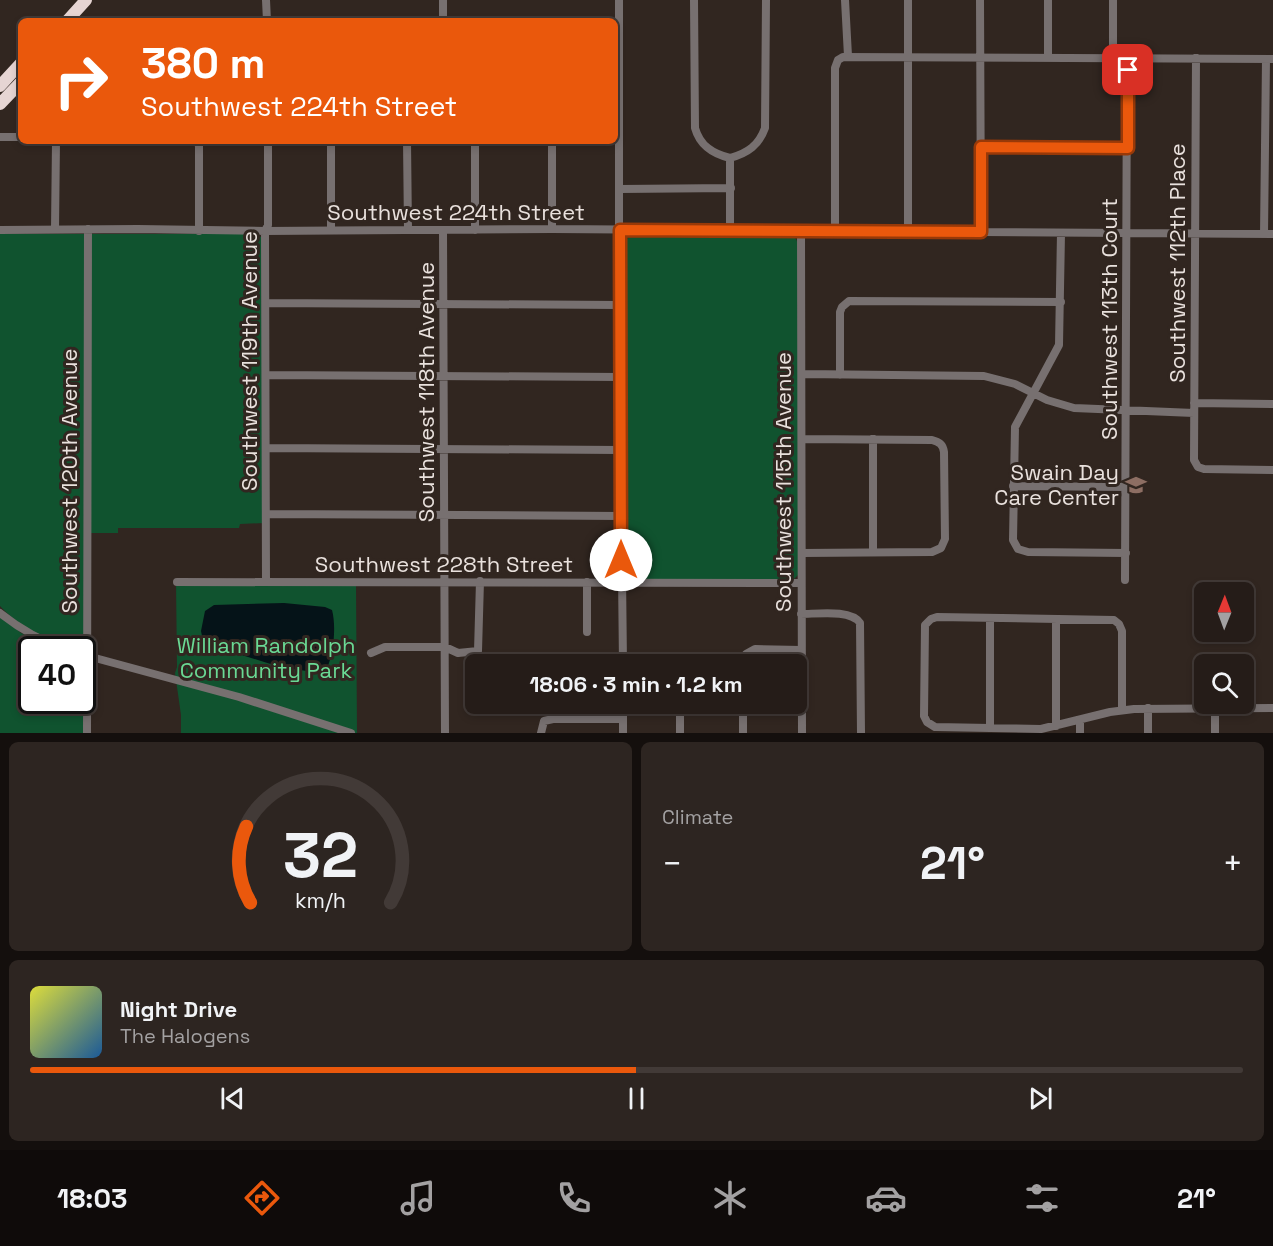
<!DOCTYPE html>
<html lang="en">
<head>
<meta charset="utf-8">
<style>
  :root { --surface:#251c18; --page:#2d2521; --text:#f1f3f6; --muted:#a3a1a2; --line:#423a37; --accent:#ea580c }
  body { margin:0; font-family:"Space Grotesk",sans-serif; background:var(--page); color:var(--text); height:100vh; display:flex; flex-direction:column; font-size:22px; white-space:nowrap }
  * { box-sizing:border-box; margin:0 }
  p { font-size:20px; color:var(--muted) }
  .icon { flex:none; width:33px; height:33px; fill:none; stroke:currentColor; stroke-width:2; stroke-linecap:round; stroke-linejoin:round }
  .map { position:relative; height:733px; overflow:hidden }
  .details { display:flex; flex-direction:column; gap:9px; padding:9px; background:#140f0d; flex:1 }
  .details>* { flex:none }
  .top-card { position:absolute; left:18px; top:18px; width:600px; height:126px; border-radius:9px; box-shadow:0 3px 9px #0003,0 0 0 2px var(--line); background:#ea580c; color:#fff; overflow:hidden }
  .needle { width:39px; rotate:1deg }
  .fabs { position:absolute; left:1194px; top:582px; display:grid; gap:12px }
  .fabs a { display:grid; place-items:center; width:60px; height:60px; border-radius:9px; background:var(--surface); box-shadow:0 3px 9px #0003,0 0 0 2px var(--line); font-size:30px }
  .speed { position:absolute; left:18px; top:636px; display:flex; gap:12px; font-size:30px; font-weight:700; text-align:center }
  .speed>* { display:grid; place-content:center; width:78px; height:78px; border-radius:50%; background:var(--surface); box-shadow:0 3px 9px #0003,0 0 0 2px var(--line); line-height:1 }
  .speed .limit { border:3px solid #111; border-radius:9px; background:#fff; color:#111 }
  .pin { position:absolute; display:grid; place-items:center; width:51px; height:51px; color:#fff; margin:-26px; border-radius:12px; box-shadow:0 3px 9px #0006 }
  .me { position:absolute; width:66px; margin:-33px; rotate:0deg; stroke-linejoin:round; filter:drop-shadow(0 0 4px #0008) }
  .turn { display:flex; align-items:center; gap:21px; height:126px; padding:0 24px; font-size:27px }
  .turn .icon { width:78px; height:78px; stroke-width:2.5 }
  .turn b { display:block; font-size:42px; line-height:51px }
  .big { font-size:45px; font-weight:800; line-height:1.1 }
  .details .card { flex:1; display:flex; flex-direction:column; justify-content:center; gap:9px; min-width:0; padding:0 21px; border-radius:9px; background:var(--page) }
  .details .dial { align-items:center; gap:0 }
  .dial svg { height:156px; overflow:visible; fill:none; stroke:var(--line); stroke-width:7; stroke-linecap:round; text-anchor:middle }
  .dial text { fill:var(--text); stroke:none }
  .song { display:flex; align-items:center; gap:18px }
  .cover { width:72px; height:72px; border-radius:9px; background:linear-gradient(135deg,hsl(60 70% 55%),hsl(210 70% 35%)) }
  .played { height:6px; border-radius:3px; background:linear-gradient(90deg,var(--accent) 50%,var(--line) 50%) }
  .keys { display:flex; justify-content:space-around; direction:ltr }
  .heat { display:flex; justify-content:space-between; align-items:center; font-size:33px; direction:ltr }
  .details .tiles { flex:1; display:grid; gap:9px; grid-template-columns:1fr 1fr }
  .card:last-child { grid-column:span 2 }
  .trip { position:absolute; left:465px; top:654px; width:342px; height:60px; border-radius:9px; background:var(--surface); box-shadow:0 3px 9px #0003,0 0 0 2px var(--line); font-weight:800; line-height:60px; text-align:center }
  .dock { display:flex; height:96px; justify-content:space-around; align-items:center; background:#0f0b0a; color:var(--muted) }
  .dock .icon { width:42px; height:42px }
  .dock .current { color:var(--accent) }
  .dock b { font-size:27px; color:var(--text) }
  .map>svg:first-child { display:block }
</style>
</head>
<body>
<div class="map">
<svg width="1273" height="733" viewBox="0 0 1273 733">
  <rect width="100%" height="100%" fill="#312620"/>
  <path fill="#10532f" d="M 654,233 L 790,234 L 796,239 L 798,244 L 798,575 L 793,580 L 634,580 L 629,578 L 624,573 L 623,252 L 624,243 L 629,237 Z
    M 0,234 L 250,234 L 261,237 L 264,523 L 240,524 L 239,528 L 118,528 L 118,533 L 85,533 L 84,646 L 78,649 C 55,648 15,623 0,606 Z
    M 176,582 L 356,583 L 357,733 L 181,733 L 181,715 L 175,673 L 177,667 Z
    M 0,615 L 21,633 L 55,649 L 32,650 L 32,700 L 82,700 L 83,662 L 84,733 L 0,733 Z"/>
  <path fill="#051318" d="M 284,603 L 325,607 L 332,610 C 336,625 334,648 329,663 C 328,667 323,670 320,673 L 280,667 L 213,646 L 203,641 L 201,631 L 205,611 L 214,605 Z"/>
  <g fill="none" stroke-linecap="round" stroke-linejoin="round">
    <path stroke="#777070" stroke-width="8" d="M 266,0 L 267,21
      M 619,0 L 619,305 L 623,664
      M 694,0 L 695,128 C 700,146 713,154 730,158 C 748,153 759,145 765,128 L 766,0
      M 845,0 L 848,56
      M 980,0 L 981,232
      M 1048,0 L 1048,58
      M 443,21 L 443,0
      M 1113,58 L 1113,0
      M 1196,58 L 1194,460 L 1198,467 L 1204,469 L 1273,470
      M 0,137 L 21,137
      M 197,141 L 199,146 L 199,231
      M 331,141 L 331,230
      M 407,141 L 408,230
      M 552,141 L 552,229
      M 981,147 L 1128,148
      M 730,158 L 730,230
      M 620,189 L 731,188
      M 55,229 L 56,141
      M 0,230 L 138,229 L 265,231 L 552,229 L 1273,234
      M 443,230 L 445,733
      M 475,230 L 475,141
      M 801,231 L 802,733
      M 835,231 L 835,68 L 838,60 L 843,57 L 1273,59
      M 908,232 L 908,0
      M 1061,233 L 1059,345 L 1015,427 L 1013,540 L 1018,549 L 1028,552 L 1126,553
      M 1264,234 L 1266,59
      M 266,303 L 619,305
      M 802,374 L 984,376 L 1015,384 L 1047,400 L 1074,408 L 1194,413
      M 266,375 L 620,377
      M 840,375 L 840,312 L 842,307 L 849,301 L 1061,302
      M 1194,403 L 1273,404
      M 267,448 L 620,450
      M 1013,486 L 1126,487
      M 266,514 L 621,516
      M 873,552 L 873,439
      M 802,553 L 932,552 L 941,548 L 945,539 L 944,452 C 943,444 939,442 932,440 L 802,439
      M 1125,580 L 1127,58
      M 177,582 L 801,583
      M 266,582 L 265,231 L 268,225 L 268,141
      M 587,582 L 587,632
      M 0,613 C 21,630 41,641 67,650
      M 801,614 C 817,614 851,609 860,623 L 861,733
      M 990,618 L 990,728
      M 1056,619 L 1056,726
      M 445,647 L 458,653 L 478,651 L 480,581
      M 371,653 L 385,647 L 445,647
      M 84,655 L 239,697 L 351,733
      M 743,664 L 746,654 L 755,649 L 801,650
      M 623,704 L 623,733
      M 680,704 L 680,733
      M 743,704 L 743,733
      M 1122,710 L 1122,631 L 1119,624 L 1114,620 L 937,617 L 931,619 L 925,625 L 924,716 L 927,722 L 935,727 L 1041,729 L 1110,712 L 1134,709 L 1273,708
      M 1080,720 L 1080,733
      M 87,733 L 88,229
      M 541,733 L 544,721 L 553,719 L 623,719
      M 1148,733 L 1148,708
      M 1215,733 L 1215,708"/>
    <path stroke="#e6d5d3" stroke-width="12" d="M 67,21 L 86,0
      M 0,86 L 21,63
      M 0,104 L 21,82"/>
  </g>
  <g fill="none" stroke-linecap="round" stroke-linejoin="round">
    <defs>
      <path id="route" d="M 621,560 L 620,230 L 981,232 L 981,147 L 1128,148 L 1128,70"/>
    </defs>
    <use href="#route" stroke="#983908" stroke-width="15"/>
    <use href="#route" stroke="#ea580c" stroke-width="10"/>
  </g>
  <defs>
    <symbol id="school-bare" viewBox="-9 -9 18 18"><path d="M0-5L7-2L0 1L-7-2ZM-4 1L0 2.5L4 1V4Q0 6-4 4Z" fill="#8d6e63" stroke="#312620" stroke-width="2.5" paint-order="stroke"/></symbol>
  </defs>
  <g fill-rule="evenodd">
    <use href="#school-bare" x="1121" y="470" width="30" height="30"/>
  </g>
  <g text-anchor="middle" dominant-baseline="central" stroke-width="6" stroke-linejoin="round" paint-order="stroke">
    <g font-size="22" fill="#e9e1dd" stroke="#312620">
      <text x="456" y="212">Southwest 224th Street</text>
      <text transform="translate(1177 263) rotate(-90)">Southwest 112th Place</text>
      <text transform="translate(1109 319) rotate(-90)">Southwest 113th Court</text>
      <text transform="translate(249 361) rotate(-90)">Southwest 119th Avenue</text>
      <text transform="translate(426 392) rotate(-90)">Southwest 118th Avenue</text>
      <text transform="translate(69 481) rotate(-90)">Southwest 120th Avenue</text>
      <text transform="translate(783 482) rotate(-90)">Southwest 115th Avenue</text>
      <text x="444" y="564">Southwest 228th Street</text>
    </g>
    <g font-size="22" fill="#e9e1dd" stroke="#312620" text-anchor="end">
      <text x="1119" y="472">Swain Day<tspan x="1119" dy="25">Care Center</tspan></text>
    </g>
    <g font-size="22" fill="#6ad994" stroke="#312620">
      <text x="266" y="645">William Randolph<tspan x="266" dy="25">Community Park</tspan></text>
    </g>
  </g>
</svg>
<div class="fabs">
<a><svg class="needle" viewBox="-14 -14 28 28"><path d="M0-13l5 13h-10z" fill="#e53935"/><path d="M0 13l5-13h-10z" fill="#a3a1a2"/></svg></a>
<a><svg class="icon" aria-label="search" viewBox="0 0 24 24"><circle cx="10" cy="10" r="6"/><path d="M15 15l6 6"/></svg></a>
</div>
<div class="speed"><div class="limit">40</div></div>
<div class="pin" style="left:1128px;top:70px;background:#d93025"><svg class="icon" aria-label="arrive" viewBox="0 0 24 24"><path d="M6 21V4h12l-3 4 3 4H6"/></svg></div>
<svg class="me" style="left:621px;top:560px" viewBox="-20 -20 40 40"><circle r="19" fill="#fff"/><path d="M0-13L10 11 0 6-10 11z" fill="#ea580c"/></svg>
<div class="trip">18:06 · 3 min · 1.2 km</div>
<div class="top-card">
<div class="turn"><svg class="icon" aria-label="right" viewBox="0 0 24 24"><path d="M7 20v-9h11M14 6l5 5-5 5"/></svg><div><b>380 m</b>Southwest 224th Street</div></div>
</div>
</div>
<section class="details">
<div class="tiles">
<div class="card dial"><svg viewBox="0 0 100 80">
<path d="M14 69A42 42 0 1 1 86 69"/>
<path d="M14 69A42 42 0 0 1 12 30" stroke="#ea580c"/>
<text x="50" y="56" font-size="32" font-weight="700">32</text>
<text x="50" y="72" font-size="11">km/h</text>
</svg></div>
<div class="card"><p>Climate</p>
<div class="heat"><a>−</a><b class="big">21°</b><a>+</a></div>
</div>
<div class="card">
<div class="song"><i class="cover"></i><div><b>Night Drive</b><p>The Halogens</p></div></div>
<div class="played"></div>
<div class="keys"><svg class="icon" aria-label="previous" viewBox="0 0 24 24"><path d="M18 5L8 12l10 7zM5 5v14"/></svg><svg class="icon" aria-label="pause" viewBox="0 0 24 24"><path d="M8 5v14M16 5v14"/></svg><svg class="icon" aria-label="next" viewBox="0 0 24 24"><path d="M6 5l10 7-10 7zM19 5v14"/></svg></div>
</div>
</div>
</section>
<nav class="dock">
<b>18:03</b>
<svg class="icon current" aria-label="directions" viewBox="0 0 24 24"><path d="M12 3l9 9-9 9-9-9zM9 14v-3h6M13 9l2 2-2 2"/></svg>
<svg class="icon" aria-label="music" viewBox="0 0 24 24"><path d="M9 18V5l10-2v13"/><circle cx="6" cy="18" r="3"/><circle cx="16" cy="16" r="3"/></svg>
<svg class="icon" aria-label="phone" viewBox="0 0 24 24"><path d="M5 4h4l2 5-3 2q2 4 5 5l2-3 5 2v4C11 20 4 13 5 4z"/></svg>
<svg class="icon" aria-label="climate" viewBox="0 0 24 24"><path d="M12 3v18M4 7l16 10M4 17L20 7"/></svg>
<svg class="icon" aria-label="car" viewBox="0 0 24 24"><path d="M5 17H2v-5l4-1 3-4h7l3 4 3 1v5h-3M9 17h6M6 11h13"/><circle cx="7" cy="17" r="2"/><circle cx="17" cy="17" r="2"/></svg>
<svg class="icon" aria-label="filters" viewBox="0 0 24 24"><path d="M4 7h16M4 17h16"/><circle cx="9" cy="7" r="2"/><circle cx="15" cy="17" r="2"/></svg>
<b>21°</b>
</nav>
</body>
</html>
